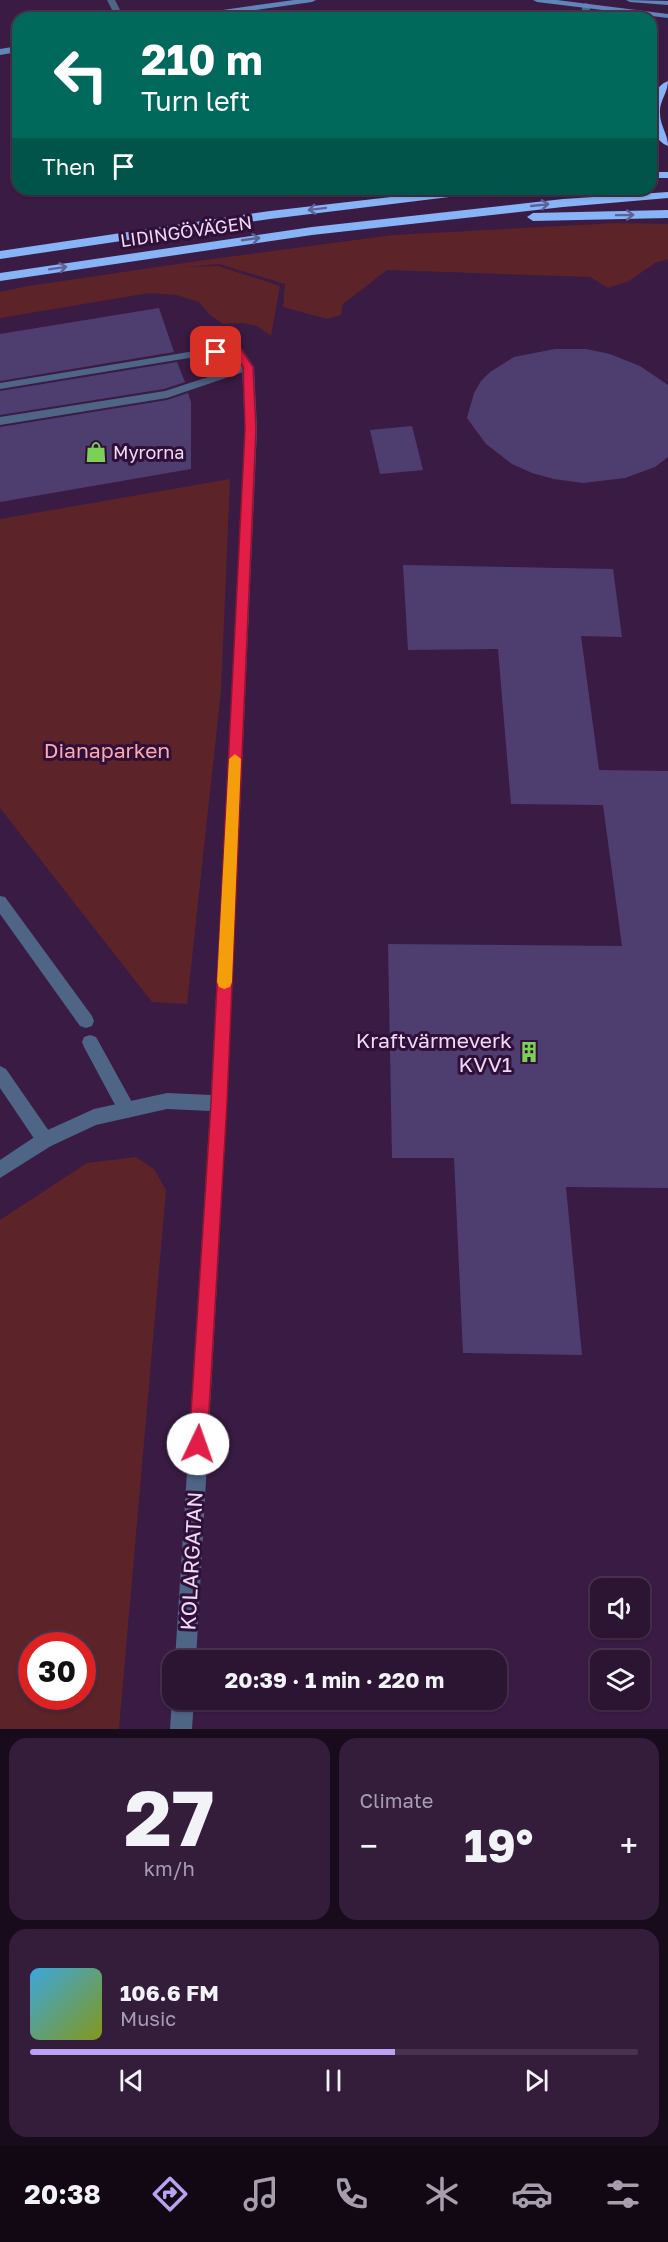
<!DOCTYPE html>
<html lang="en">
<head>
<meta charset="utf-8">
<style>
  :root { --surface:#2c1433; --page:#341d3b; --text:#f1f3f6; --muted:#a69eac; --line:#48334e; --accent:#bca0f2 }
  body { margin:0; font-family:"Golos Text",sans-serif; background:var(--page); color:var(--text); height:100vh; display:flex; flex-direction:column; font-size:22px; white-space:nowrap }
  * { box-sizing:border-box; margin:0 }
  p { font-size:20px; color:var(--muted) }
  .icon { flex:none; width:33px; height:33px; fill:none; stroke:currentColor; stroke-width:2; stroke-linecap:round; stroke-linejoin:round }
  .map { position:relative; height:1729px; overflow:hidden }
  .drawer { display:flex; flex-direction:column; gap:9px; padding:9px; background:#180b1c; flex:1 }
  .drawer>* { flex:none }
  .hud { position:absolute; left:12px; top:12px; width:645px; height:183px; border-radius:18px; box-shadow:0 2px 4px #0004,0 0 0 2px var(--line); background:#00695c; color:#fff; overflow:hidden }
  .buttons { position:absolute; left:590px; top:1578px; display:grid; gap:12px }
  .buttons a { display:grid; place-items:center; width:60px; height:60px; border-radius:12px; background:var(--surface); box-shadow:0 2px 4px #0004,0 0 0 2px var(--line); font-size:30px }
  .speed { position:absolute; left:18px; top:1632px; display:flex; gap:12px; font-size:30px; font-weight:700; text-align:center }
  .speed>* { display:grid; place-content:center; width:78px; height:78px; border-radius:50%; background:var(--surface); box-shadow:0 2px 4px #0004,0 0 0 2px var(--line); line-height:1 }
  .speed .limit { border:9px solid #d22; background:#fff; color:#111 }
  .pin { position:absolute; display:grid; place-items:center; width:51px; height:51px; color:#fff; margin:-26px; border-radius:12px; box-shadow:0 3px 9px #0006 }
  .me { position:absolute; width:66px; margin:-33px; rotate:3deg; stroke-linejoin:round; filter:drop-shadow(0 0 4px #0008) }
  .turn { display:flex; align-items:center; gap:21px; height:126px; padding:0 30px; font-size:27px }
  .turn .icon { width:78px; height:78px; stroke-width:2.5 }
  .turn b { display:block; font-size:42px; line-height:51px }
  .then { display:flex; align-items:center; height:57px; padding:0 30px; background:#0003; gap:12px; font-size:22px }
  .big { font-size:45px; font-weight:700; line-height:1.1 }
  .drawer .tile { flex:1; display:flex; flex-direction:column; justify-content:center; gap:9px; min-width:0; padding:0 21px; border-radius:18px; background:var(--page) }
  .drawer .dial { align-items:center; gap:0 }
  .dial b { font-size:78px; line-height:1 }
  .song { display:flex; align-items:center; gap:18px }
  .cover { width:72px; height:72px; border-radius:9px; background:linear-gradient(135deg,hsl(200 70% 55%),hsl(70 70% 35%)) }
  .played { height:6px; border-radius:3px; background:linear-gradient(90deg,var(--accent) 60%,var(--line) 60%) }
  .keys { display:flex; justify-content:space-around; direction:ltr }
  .heat { display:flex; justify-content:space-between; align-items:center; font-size:33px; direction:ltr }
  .drawer .tiles { flex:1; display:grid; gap:9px; grid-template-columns:1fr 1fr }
  .tile:last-child { grid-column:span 2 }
  .trip { position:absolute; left:162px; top:1650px; width:345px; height:60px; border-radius:18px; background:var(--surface); box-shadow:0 2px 4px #0004,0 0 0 2px var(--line); font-weight:700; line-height:60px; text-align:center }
  .tab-bar { display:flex; height:96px; justify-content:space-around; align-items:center; background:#120814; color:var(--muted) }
  .tab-bar .icon { width:42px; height:42px }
  .tab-bar .selected { color:var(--accent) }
  .tab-bar b { font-size:27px; color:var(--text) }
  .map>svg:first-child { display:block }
</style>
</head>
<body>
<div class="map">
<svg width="668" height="1729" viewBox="0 0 668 1729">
  <rect width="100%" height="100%" fill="#3a1b44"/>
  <path fill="#5c2328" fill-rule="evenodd" d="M 617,223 L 668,224 L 668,259 L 655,263 L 629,281 L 608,288 L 590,277 L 387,270 L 343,304 L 341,315 L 327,319 L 283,307 L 285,284 L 219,264 L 184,267 L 218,266 L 280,286 L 271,336 L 257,326 L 244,323 L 223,324 L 210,315 L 199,302 L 176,295 L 149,293 L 0,318 L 0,292 L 28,286 L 205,260 L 393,235 Z
    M 230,479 L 221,691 L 187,1004 L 152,1002 L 0,808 L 0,519 Z
    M 136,1157 L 154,1169 L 166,1190 L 119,1729 L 0,1729 L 0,1220 L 87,1163 ZM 32,1646 L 82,1646 L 82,1696 L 32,1696 Z"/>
  <path fill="#4e3e70" d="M 159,308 L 174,352 L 0,381 L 0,334 Z
    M 555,349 L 586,349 L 610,354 L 640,366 L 668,385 L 668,457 L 655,467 L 625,478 L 583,483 L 554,479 L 532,473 L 512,464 L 486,444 L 467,418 L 474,393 L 481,381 L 490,372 L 514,357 Z
    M 177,362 L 185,382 L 164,389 L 0,415 L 0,391 Z
    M 188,393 L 191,402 L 191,469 L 0,502 L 0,427 L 167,400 Z
    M 412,426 L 423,470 L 380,474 L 370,430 Z
    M 403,565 L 613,569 L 622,637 L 581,636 L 599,770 L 668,771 L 668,1188 L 566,1187 L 582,1355 L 463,1353 L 454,1158 L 392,1158 L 388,944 L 622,946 L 603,805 L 511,804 L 498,649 L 408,650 Z"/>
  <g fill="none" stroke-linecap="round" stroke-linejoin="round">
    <path fill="#4e6586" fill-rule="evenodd" d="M 107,0 L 115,0 L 124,18 L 116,18 Z
      M 586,3 L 590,5 L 590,18 L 582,18 L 582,5 Z
      M 238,348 L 243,351 L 242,353 L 195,357 L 0,389 L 0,383 L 195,351 Z
      M 248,364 L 254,367 L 252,369 L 167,398 L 0,425 L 0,417 L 165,391 Z
      M 0,896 L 5,897 L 92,1016 L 94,1021 L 92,1026 L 86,1028 L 80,1026 L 0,914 Z
      M 90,1035 L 96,1037 L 133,1104 L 135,1110 L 133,1116 L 127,1118 L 121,1116 L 84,1047 L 82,1042 L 84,1037 Z
      M 0,1066 L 6,1069 L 51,1134 L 54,1140 L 51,1146 L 45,1148 L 39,1146 L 0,1088 Z"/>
    <path fill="#4e6586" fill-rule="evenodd" d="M 211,189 L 240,189 C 234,194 217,194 211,189 Z
      M 238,348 L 242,349 L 254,367 L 257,429 L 227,1103 L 196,1660 L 175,1660 L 210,1111 L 167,1109 L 96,1125 L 51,1146 L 0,1178 L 0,1160 L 39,1134 L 94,1109 L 167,1093 L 211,1095 L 245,429 L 242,367 L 233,351 Z
      M 172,1699 L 194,1700 L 192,1729 L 170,1729 Z"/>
    <path fill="#6085ba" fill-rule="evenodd" d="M 294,0 L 316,0 L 312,2 L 198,18 L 176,18 L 180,16 Z
      M 533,0 L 557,0 L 668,14 L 668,18 L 537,2 Z
      M 626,0 L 668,1 L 668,5 L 630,2 Z
      M 18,46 L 18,52 L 0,55 L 0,49 Z"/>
    <path fill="#87b4f6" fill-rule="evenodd" d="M 668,81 C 668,93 659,101 660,113 C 660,126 668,134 668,146 C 644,137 644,90 668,81 Z
      M 651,172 L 668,172 L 668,178 L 651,178 Z
      M 460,189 L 496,189 L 490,192 L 270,219 L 0,259 L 0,251 L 270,211 Z
      M 668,192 L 668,198 L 563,207 L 312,235 L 0,281 L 0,273 L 312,227 L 563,199 Z
      M 668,210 L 668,218 L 533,221 L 527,217 L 533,213 Z"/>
  </g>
  <defs><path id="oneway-shaft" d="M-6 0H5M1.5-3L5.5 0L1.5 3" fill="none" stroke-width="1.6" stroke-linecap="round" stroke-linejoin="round" transform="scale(1.5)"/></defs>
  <g stroke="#5c6298">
    <use href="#oneway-shaft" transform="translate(540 205) rotate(-6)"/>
    <use href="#oneway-shaft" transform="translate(317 209) rotate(173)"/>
    <use href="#oneway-shaft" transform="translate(625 215) rotate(-1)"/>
    <use href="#oneway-shaft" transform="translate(251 239) rotate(-8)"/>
    <use href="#oneway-shaft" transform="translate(58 268) rotate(-9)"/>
  </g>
  <path fill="#e11d48" stroke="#92132f" stroke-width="1.5" d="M 238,348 L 241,349 L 253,367 L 256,429 L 227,1103 L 207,1444 L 205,1450 L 198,1453 L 192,1450 L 189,1444 L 211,1103 L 245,429 L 243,367 L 235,354 L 216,356 L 211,352 L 216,349 Z"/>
  <path fill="#f59e0b" d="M 235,754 L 241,759 L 232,982 L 230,987 L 224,989 L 219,987 L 217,982 L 229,759 Z"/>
  <defs>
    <symbol id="shop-bare" viewBox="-9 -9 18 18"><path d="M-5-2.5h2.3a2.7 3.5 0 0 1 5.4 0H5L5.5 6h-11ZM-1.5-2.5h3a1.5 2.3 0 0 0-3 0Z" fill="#7bd156" stroke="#301039" stroke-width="2.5" paint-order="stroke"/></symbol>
    <symbol id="building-bare" viewBox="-9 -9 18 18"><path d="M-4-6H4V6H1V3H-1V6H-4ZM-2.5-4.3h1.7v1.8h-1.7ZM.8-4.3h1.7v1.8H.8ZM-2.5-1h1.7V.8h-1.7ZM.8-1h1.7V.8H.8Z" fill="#7bd156" stroke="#301039" stroke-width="2.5" paint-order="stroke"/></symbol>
  </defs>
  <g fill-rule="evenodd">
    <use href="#shop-bare" x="81" y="437" width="30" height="30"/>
    <use href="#building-bare" x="514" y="1037" width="30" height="30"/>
  </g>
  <g text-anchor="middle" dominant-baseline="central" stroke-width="6" stroke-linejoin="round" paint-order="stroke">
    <g font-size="18" fill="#eddaf4" stroke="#301039">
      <text transform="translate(186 231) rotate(-8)">LIDINGÖVÄGEN</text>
    </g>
    <g font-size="18" fill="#eddaf4" stroke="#301039" text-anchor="start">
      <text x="113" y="452">Myrorna</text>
    </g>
    <g font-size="21" fill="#fca9ac" stroke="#301039">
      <text x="107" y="750">Dianaparken</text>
    </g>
    <g font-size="21" fill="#eddaf4" stroke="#301039" text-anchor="end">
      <text x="512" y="1040">Kraftvärmeverk<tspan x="512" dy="24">KVV1</tspan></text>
    </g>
    <g font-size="21" fill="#eddaf4" stroke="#301039">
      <text transform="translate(191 1561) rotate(-87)">KOLARGATAN</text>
    </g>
  </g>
</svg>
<div class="buttons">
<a><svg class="icon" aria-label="sound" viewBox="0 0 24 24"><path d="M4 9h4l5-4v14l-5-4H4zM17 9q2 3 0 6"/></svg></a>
<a><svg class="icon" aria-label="layers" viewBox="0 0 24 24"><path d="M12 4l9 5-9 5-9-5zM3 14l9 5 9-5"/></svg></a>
</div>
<div class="speed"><div class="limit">30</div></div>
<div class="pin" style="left:216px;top:352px;background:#d93025"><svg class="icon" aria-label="arrive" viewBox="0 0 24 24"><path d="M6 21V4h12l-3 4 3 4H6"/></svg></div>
<svg class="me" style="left:198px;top:1444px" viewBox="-20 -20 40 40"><circle r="19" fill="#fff"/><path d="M0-13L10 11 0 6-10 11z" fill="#e11d48"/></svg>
<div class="trip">20:39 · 1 min · 220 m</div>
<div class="hud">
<div class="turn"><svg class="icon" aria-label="left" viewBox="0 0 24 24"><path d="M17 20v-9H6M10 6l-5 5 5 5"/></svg><div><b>210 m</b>Turn left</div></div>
<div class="then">Then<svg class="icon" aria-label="arrive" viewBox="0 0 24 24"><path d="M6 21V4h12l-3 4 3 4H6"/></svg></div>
</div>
</div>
<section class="drawer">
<div class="tiles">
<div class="tile dial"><b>27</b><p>km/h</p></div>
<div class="tile"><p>Climate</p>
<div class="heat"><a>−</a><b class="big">19°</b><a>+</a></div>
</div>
<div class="tile">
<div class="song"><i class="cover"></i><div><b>106.6 FM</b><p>Music</p></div></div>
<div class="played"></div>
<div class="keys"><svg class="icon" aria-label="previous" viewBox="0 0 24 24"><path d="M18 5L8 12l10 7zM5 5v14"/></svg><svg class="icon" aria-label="pause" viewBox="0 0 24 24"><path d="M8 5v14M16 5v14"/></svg><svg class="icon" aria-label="next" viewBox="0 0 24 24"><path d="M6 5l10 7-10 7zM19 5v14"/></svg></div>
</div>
</div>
</section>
<nav class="tab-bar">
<b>20:38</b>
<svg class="icon selected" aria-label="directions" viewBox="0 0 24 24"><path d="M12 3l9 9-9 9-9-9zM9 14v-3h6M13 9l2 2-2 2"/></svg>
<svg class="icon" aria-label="music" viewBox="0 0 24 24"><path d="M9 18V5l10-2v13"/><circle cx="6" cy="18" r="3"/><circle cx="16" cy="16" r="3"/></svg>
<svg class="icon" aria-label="phone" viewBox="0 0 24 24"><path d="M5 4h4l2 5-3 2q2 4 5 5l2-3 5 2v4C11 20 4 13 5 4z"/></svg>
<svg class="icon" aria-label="climate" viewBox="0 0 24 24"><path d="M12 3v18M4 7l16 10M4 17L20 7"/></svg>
<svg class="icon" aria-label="car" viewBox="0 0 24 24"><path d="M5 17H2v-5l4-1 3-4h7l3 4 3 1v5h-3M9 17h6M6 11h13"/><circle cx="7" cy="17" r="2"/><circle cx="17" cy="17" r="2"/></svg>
<svg class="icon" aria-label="filters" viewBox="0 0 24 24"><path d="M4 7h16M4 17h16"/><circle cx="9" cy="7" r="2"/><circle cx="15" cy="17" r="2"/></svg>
</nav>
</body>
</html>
